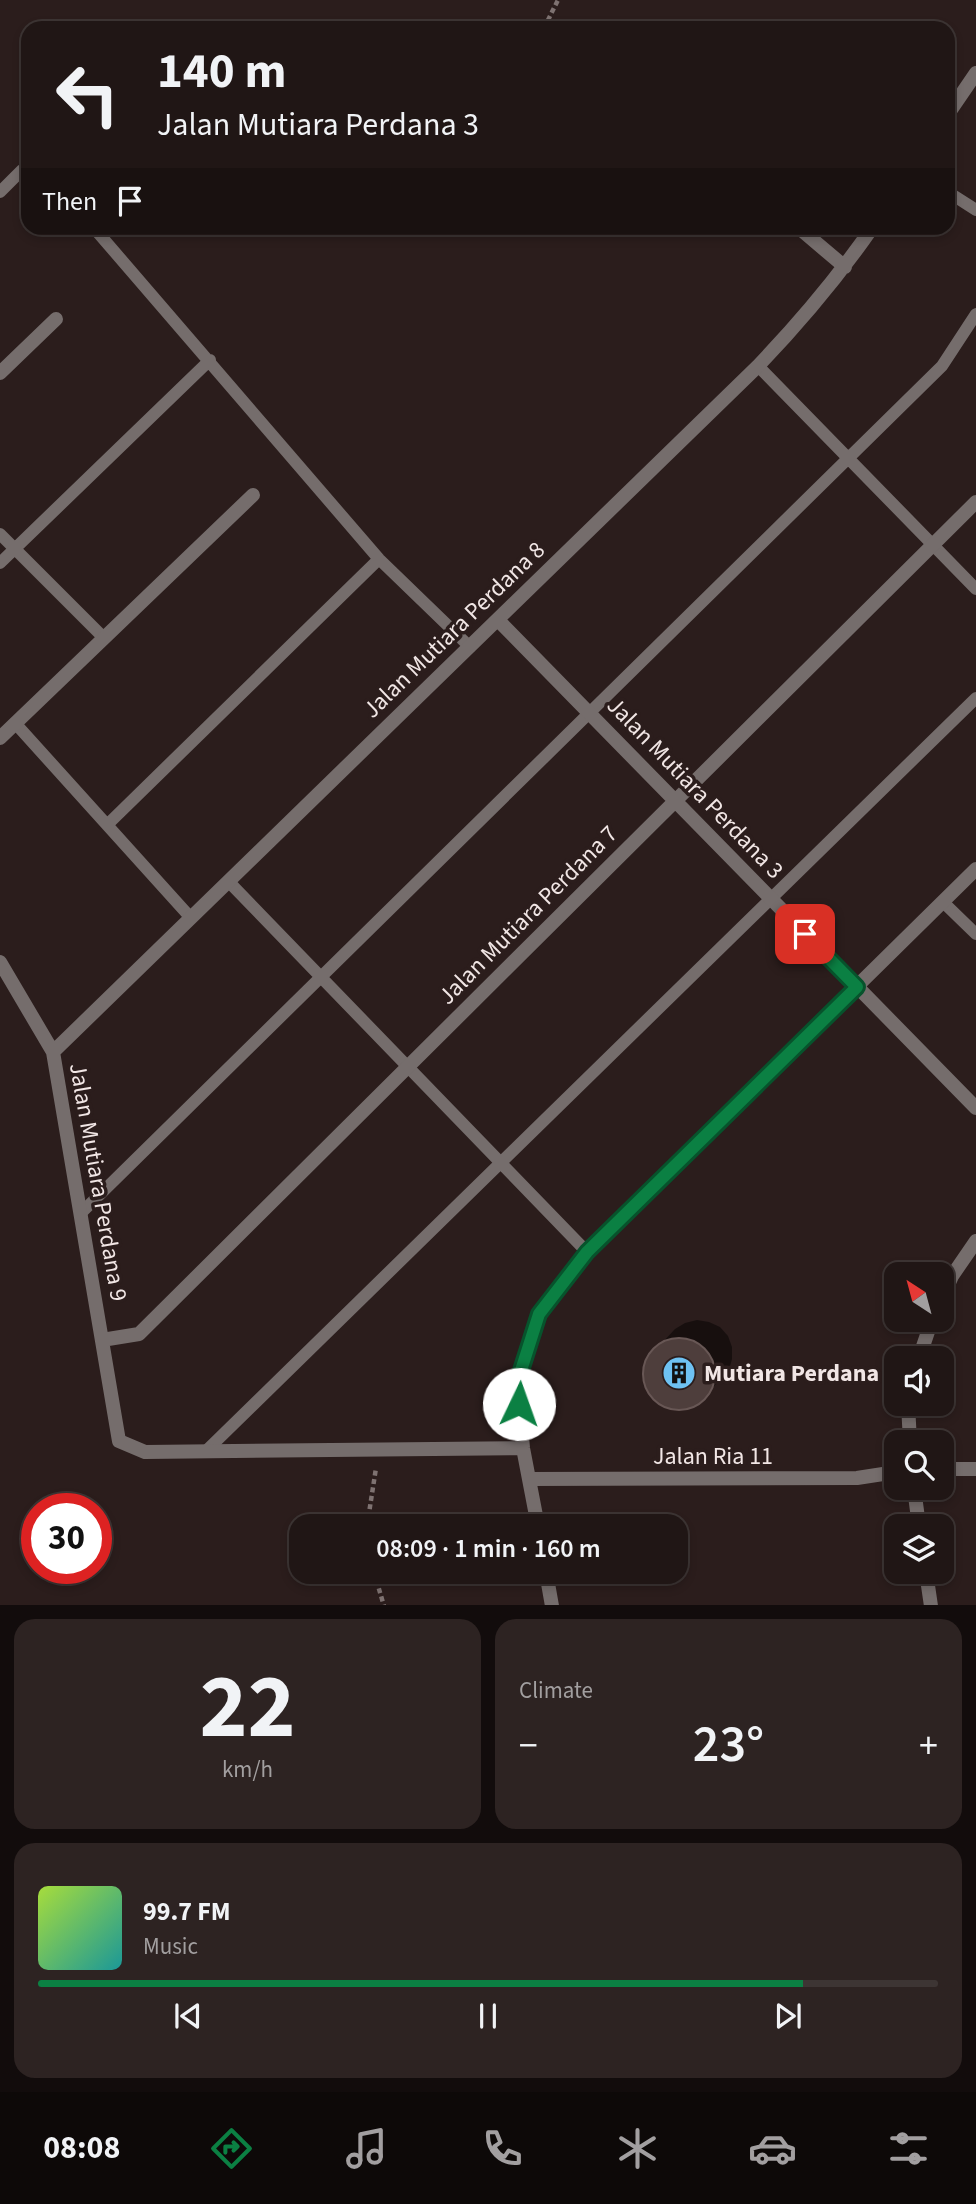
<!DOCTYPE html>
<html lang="en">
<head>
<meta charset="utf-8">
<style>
  :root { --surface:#201615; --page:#2d2322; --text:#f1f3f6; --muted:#a29fa0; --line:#3d3534; --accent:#0b8043 }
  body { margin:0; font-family:"Source Sans 3",sans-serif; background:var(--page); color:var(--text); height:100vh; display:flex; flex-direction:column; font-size:26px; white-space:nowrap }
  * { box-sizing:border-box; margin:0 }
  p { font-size:23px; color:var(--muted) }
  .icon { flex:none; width:38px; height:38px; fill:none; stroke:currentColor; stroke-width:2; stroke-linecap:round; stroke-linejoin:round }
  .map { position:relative; height:1605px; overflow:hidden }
  .side { display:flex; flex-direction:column; gap:14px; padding:14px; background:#120c0c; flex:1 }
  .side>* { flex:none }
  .top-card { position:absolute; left:21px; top:21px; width:934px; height:214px; border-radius:21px; box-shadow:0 4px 10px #0003,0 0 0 2px var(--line); background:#201615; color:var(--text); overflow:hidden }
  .needle { width:46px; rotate:324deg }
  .fabs { position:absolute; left:884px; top:1262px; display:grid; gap:14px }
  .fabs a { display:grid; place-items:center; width:70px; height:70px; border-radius:14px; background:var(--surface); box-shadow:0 4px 10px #0003,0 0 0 2px var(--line); font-size:35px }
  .speed { position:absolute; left:21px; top:1493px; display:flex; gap:14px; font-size:35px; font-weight:700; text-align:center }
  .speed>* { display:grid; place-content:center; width:91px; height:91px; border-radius:50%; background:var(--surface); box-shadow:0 4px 10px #0003,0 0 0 2px var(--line); line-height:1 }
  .speed .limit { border:10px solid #d22; background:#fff; color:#111 }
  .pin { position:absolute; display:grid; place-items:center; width:60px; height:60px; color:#fff; margin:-30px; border-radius:14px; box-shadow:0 4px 10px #0006 }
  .me { position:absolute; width:77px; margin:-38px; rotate:3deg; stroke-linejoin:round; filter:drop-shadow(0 0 5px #0008) }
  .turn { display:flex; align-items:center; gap:24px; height:147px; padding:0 21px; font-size:32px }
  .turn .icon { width:91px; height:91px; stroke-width:2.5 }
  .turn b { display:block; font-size:49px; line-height:60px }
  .then { display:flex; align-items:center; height:66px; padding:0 21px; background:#0003; gap:14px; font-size:26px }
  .big { font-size:52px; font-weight:600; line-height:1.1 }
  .side .card { flex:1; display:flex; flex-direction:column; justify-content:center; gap:10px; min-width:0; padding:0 24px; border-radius:21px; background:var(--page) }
  .side .dial { align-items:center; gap:0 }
  .dial b { font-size:91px; line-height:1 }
  .song { display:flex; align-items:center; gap:21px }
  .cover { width:84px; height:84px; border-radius:10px; background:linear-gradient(135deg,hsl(80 70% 55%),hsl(180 70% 35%)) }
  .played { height:7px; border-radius:4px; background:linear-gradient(90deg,var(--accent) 85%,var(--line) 85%) }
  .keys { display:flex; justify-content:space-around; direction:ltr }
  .heat { display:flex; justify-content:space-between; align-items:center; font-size:38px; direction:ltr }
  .side .tiles { flex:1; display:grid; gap:14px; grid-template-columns:1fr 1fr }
  .card:last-child { grid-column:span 2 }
  .trip { position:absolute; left:289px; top:1514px; width:399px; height:70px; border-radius:21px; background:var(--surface); box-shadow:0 4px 10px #0003,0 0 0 2px var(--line); font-weight:600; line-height:70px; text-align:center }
  .dock { display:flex; height:112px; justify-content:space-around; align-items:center; background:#0d0908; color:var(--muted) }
  .dock .icon { width:49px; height:49px }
  .dock .current { color:var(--accent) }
  .dock b { font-size:32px; color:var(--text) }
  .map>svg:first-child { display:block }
</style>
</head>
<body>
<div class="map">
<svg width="976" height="1606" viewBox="0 0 976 1606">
  <rect width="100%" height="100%" fill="#2b1d1c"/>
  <path fill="#0007" d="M 697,1320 L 709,1322 L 720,1327 L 728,1336 L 732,1347 L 732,1359 L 729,1370 L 703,1398 L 694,1404 L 684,1408 L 673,1408 L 662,1404 L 654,1398 L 648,1389 L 645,1378 L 645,1368 L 649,1357 L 675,1329 L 685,1323 Z"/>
  <path fill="#4e3e3c" stroke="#685755" stroke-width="2" d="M643 1374a36 36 0 1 1 72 0a36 36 0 1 1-72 0Z"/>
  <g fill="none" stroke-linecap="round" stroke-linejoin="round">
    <path stroke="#7e7271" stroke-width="4.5" stroke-dasharray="5 3.5" stroke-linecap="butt" d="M 544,28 L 558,0
      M 367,1526 L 376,1468
      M 374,1572 L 384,1606"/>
    <path stroke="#756d6c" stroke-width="12" d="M 0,192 L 22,170 L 28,167
      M 948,192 L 976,210
      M 94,228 L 379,559 L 470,647
      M 758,366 L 976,589
      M 0,534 L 104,638
      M 0,563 L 210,360
      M 15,723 L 191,918
      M 107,825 L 379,559
      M 229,882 L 587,1252
      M 943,902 L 976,934
      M 80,1214 L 942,366 L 976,314
      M 206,1451 L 976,698"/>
    <path stroke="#756d6c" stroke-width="14" d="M 948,114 L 976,73
      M 799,228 L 845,267
      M 0,373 L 56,319
      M 498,620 L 976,1108
      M 0,738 L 253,495
      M 0,962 L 53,1052 L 119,1441 L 145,1452 L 523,1448
      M 53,1052 L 758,366 C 800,322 838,277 872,228
      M 942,1298 L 952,1276 L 976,1241
      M 102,1340 L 139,1334 L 976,502
      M 919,1358 L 932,1320
      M 908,1404 L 910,1442
      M 942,1469 L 976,1469
      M 529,1479 L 857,1478 L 896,1472
      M 914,1488 L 919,1526
      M 538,1526 L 523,1448 L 517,1383 L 539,1314 L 587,1252 L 976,869
      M 546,1572 L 552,1606
      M 926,1572 L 931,1606"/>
  </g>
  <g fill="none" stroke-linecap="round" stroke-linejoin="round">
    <defs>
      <path id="route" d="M 519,1404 L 517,1383 L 539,1314 L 587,1252 L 857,987 L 805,934"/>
    </defs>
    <use href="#route" stroke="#07532c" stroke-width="18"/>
    <use href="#route" stroke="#0b8043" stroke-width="12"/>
  </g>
  <defs>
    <symbol id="building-disc" viewBox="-11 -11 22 22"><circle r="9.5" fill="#6ec2f3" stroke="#2b1d1c"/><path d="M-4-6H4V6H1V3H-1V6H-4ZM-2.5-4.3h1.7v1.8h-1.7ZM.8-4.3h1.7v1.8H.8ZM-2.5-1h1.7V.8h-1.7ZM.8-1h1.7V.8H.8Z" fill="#111"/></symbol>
  </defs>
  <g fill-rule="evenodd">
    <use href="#building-disc" x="660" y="1354" width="38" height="38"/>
  </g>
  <g text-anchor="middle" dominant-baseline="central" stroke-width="7" stroke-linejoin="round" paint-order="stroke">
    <g font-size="24" fill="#f1e6e5" stroke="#2b1d1c">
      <text transform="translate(454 630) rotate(-44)">Jalan Mutiara Perdana 8</text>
      <text transform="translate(695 788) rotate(46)">Jalan Mutiara Perdana 3</text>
      <text transform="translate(528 915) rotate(-45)">Jalan Mutiara Perdana 7</text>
      <text transform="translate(98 1182) rotate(80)">Jalan Mutiara Perdana 9</text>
      <text x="713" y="1456">Jalan Ria 11</text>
    </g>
    <g font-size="24" font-weight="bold" fill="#f1e6e5" stroke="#2b1d1c" text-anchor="start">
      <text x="704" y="1373">Mutiara Perdana</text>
    </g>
  </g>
</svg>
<div class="fabs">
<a><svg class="needle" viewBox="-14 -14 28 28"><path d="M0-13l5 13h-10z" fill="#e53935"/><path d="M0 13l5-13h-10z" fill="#a29fa0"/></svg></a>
<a><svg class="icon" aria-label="sound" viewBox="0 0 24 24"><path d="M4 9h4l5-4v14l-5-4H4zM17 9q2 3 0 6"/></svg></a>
<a><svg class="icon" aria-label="search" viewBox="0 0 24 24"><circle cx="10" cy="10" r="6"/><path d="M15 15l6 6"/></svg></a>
<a><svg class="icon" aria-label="layers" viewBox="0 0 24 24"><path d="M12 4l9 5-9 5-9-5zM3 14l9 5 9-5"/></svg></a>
</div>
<div class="speed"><div class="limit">30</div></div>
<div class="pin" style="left:805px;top:934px;background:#d93025"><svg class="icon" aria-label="arrive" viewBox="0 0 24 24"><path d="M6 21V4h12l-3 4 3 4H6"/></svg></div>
<svg class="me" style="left:519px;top:1404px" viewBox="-20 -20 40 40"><circle r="19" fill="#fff"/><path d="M0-13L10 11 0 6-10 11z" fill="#0b8043"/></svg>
<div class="trip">08:09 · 1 min · 160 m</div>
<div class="top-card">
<div class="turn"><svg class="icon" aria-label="left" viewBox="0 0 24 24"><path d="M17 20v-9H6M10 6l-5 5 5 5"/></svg><div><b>140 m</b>Jalan Mutiara Perdana 3</div></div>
<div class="then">Then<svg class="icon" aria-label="arrive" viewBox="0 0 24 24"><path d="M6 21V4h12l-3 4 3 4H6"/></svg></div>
</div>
</div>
<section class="side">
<div class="tiles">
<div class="card dial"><b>22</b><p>km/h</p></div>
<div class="card"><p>Climate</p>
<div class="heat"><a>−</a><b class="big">23°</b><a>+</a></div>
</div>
<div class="card">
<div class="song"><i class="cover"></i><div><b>99.7 FM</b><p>Music</p></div></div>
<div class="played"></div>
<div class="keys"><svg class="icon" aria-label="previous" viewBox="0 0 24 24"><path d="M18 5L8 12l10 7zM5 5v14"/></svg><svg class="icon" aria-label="pause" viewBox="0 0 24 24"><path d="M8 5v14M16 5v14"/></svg><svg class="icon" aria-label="next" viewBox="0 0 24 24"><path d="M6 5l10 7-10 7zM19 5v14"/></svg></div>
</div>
</div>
</section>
<nav class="dock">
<b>08:08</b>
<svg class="icon current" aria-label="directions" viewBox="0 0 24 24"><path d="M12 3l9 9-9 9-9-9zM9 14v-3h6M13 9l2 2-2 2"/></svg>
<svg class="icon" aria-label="music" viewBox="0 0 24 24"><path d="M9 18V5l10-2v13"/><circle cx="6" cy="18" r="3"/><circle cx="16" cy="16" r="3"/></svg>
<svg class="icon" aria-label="phone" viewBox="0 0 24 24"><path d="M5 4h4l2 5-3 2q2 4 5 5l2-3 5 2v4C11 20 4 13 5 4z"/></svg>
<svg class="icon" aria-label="climate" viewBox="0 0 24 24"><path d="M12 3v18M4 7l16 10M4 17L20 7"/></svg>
<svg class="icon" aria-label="car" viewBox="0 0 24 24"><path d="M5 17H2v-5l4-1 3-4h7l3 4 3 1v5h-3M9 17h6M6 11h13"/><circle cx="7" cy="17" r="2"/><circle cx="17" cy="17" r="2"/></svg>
<svg class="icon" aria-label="filters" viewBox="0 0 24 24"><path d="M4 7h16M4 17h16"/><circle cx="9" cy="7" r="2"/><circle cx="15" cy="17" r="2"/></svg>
</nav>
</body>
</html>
